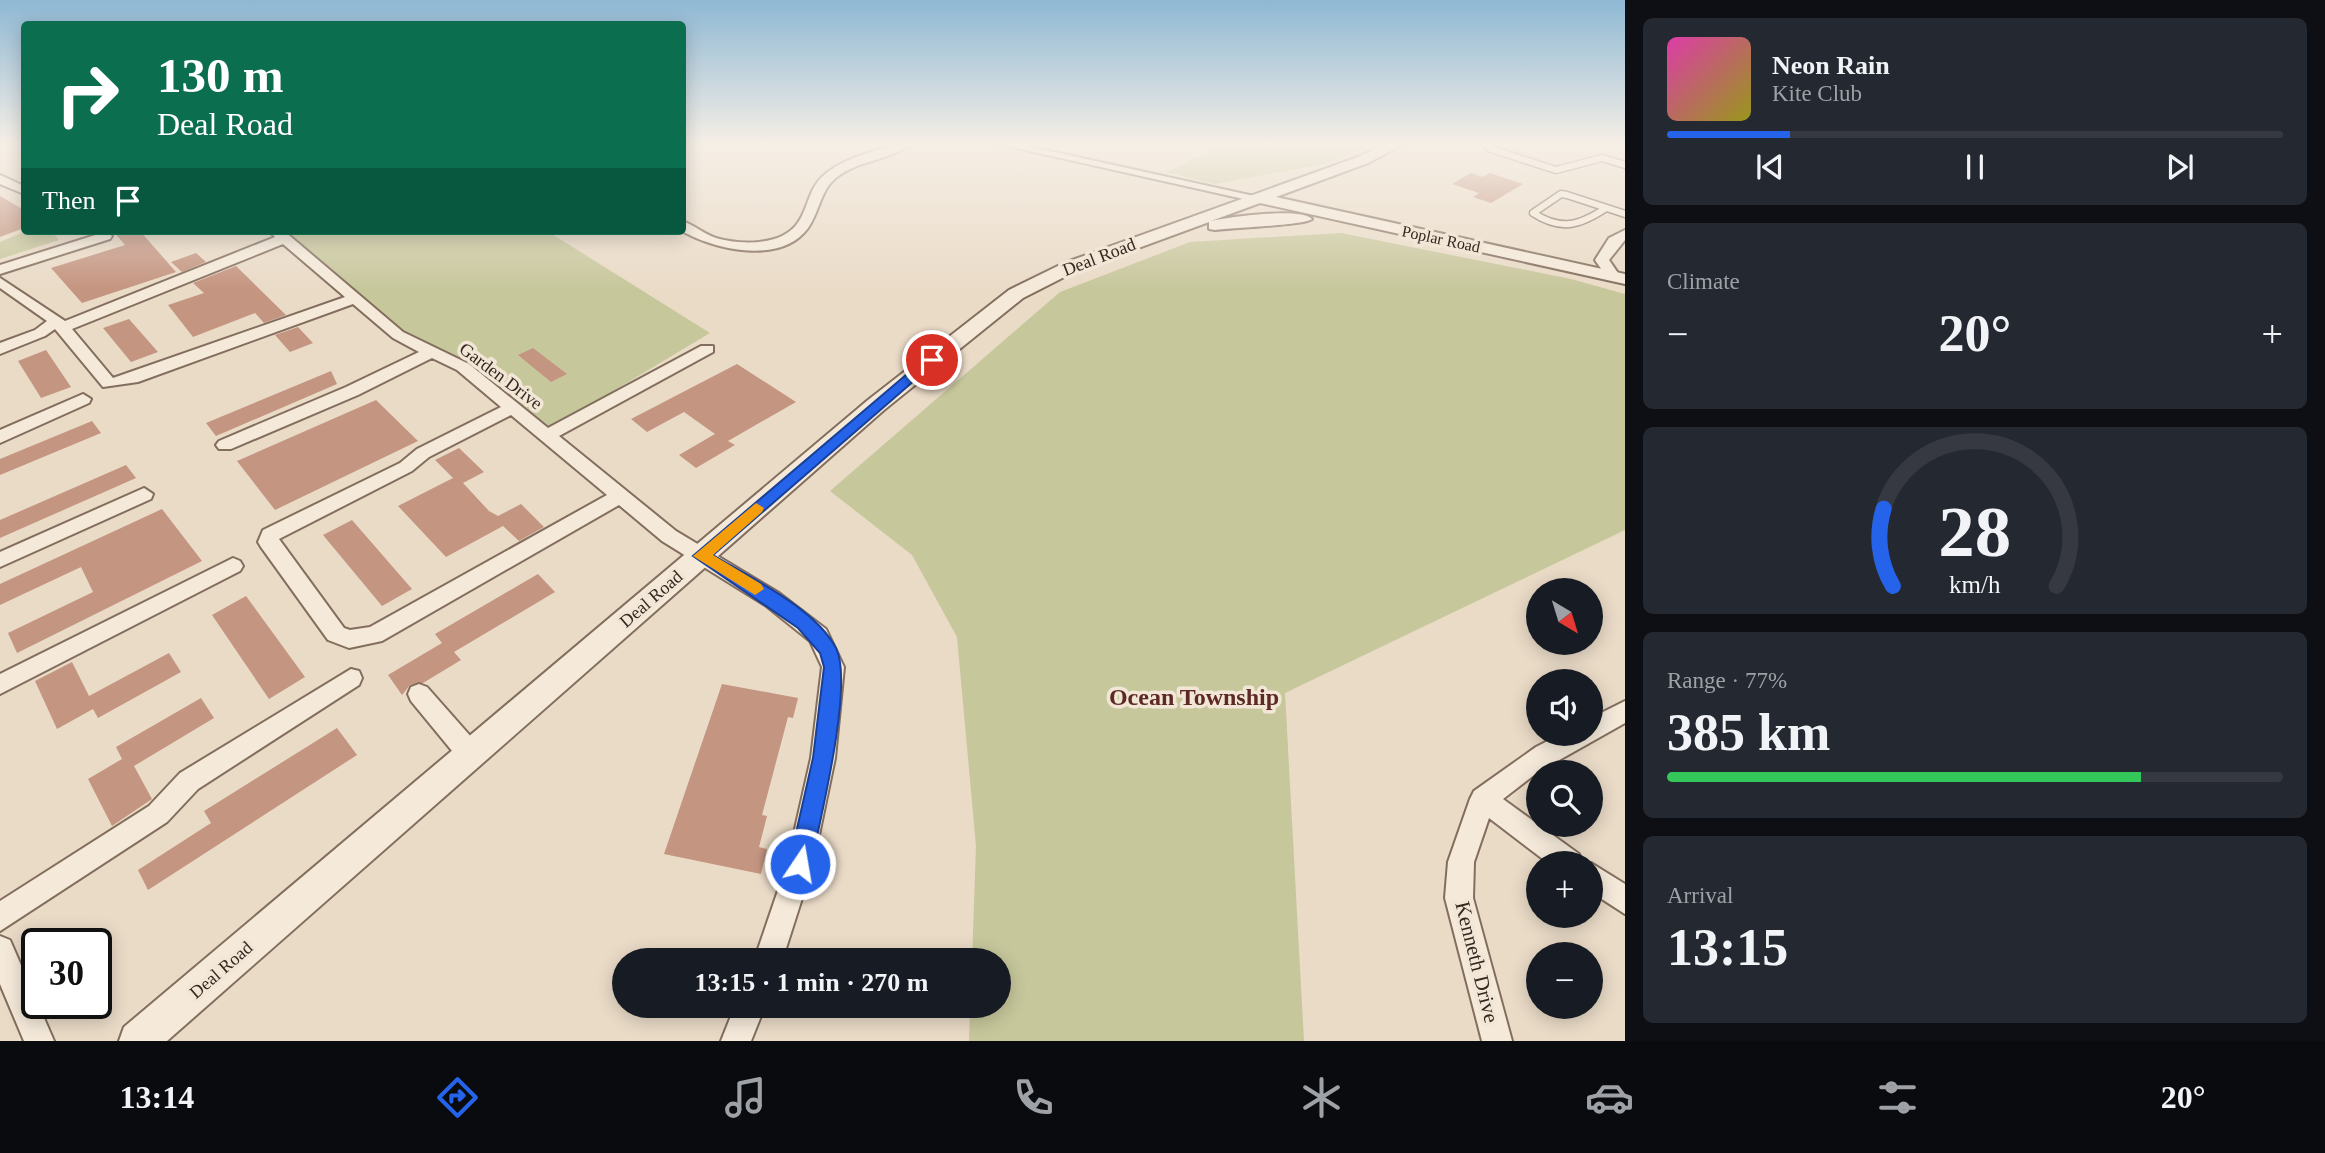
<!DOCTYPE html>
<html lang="en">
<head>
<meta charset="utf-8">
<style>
  :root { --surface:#171b24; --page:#242831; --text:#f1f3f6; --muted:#9ea1a6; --line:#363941; --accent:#2563eb }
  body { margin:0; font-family:"Times New Roman",serif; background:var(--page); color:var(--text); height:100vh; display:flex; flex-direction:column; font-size:26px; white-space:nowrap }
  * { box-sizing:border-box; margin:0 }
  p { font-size:23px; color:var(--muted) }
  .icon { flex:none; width:38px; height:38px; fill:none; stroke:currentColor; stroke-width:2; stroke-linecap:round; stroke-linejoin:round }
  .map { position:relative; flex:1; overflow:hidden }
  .details { display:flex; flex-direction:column; gap:18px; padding:18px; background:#0d0f14; width:700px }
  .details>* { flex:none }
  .banner { position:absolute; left:21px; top:21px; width:665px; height:214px; border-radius:7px; box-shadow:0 4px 18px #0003; background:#0b6e4f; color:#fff; overflow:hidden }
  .needle { width:46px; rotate:142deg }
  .tools { position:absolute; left:1526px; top:578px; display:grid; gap:14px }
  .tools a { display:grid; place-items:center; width:77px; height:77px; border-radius:50%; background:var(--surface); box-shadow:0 4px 18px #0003; font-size:35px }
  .speed { position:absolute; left:21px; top:928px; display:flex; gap:14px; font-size:35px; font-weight:700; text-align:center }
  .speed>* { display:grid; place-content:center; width:91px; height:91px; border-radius:50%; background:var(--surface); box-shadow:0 4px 18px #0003; line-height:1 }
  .speed .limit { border:4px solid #111; border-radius:10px; background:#fff; color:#111 }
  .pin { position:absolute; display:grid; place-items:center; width:60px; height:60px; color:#fff; margin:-30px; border:4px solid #fff; border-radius:50%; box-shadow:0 2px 7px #0007 }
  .me { position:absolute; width:77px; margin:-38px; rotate:12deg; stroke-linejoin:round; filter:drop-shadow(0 0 5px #0008) }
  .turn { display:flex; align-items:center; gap:24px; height:147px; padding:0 21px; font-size:32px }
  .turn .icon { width:91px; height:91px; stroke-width:2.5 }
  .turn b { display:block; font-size:49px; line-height:60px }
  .then { display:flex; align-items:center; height:66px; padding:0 21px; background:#0003; gap:14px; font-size:26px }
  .big { font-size:52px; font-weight:600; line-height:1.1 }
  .details .tile { flex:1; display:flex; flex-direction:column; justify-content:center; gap:10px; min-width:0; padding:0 24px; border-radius:10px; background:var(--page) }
  .details .dial { align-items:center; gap:0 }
  .dial svg { height:182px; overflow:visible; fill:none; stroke:var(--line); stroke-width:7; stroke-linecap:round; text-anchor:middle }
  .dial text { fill:var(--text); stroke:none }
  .song { display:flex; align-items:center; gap:21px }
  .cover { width:84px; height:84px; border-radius:10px; background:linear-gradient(135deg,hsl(320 70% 55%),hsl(60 70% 35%)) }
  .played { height:7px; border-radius:4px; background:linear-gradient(90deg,var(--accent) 20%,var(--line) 20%) }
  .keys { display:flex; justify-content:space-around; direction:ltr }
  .heat { display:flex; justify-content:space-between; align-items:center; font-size:38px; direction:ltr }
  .charge { height:10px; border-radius:5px; background:linear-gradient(90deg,#34c759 77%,var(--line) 0) }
  .trip { position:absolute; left:612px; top:948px; width:399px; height:70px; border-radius:35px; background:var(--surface); box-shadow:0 4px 18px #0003; font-weight:600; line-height:70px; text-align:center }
  .tabs { display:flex; height:112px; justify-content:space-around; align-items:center; background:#090b0e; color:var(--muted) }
  .tabs .icon { width:49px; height:49px }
  .tabs .on { color:var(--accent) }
  .tabs b { font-size:32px; color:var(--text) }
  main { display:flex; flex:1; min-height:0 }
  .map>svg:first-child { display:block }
</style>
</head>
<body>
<main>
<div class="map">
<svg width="1625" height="1041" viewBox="0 0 1625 1041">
  <rect width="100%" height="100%" fill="#eadbc7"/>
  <path fill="#c7c79c" d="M 1224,144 L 1371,144 L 1324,164 L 1214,184 L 1166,172 Z
    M 26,231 L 51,231 L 59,240 L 0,259 L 0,242 Z
    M 279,231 L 547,231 L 710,333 L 545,432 L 376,317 Z
    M 1341,233 L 1571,279 L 1625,294 L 1625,530 L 1285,693 L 1304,1041 L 969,1041 L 970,1006 L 999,1006 L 999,961 L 972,961 L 976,846 L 957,637 L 912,555 L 830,491 L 1060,292 L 1190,242 Z"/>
  <path fill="#c49581" d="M 1471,173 L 1483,177 L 1490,173 L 1523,184 L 1491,203 L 1473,197 L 1479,193 L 1452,184 Z
    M 0,196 L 24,210 L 24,228 L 0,237 Z
    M 113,231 L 140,231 L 176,272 L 82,303 L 51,268 L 125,245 Z
    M 196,253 L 206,262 L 182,272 L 171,262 Z
    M 236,266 L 286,315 L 264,323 L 255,313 L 193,337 L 168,305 L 204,293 L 193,283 Z
    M 129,319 L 158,352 L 131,362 L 103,328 Z
    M 298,327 L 313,343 L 290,352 L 275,335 Z
    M 533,348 L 567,374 L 551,382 L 518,355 Z
    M 46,350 L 71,387 L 41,398 L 18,361 Z
    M 737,364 L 796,402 L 728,441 L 735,445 L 696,468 L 679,455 L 715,434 L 684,412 L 647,432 L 631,419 Z
    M 331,371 L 337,384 L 216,436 L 206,423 Z
    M 376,400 L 418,441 L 275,510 L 237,461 Z
    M 92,421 L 101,433 L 0,475 L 0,459 Z
    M 459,448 L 484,472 L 463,483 L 489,511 L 498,516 L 521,504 L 544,527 L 519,541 L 503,526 L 446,557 L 398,506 L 453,478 L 435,460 Z
    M 126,465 L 136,478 L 0,538 L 0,520 Z
    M 162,509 L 202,561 L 17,653 L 8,633 L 93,592 L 81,567 L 0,605 L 0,584 Z
    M 352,520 L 412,589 L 382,606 L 323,535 Z
    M 538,574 L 555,592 L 454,652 L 461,660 L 423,683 L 410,685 L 402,695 L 388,675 L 442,643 L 435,634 Z
    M 246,596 L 305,677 L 269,699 L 212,615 Z
    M 169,653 L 181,672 L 98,718 L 93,709 L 57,729 L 35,681 L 72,662 L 89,696 Z
    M 722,684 L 798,698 L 793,718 L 788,717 L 762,815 L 767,816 L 759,847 L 767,849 L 761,874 L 664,854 Z
    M 201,698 L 214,718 L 134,766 L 152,799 L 112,826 L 88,779 L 122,759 L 116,747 Z
    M 337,728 L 357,755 L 148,890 L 138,870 L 211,823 L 204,811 Z"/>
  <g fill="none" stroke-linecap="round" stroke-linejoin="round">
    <defs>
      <path id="service" d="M 1485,144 L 1491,149 L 1556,170 L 1602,158 L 1625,165
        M 1606,208 C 1579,226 1561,231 1533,213 L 1561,194 L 1567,195 L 1625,214"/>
      <path id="minor" d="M 896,144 L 911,144 C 891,160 859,160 837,177 C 820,190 820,211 808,228 C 781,265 715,250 682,231 L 682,221 C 694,225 704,234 716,238 C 740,245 781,246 797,224 C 808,210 808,190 822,177 C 842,158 871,153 896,144 Z
        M 998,144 L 1018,144 L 1263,198 L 1257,202 Z
        M 0,175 L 24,186 L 24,194 L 0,184 Z
        M 1625,230 L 1625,240 L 1609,260 L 1620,276 L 1608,279 L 1595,260 L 1609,238 Z
        M 269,231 L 284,231 L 403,332 L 469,364 L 548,428 L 701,346 L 713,346 L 713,352 L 559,436 L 676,531 L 779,593 L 826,629 L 844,667 L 835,758 L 813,864 L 782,961 L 754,961 L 787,864 L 811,758 L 822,667 L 810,641 L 765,605 L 662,541 L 619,505 L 382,641 L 349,648 L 328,640 L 261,547 L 258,542 L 263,530 L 400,463 L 417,449 L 501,407 L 457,370 L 432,358 L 358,395 L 231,449 L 219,449 L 216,445 L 219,441 L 346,387 L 419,352 L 393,338 L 353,304 L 138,382 L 103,387 L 55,329 L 45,336 L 0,354 L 0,343 L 35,330 L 47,321 L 0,288 L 0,278 L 65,321 L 275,237 ZM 283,244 L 345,297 L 113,378 L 72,329 ZM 511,415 L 607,495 L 370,627 L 350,630 L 344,628 L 279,539 L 412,471 L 429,457 Z
        M 105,232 L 112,236 L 110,239 L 0,274 L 0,265 Z
        M 83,394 L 91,399 L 89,403 L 0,443 L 0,430 Z
        M 144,488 L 153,494 L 151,499 L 0,567 L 0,552 Z
        M 233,558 L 240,561 L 243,566 L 240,571 L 0,694 L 0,674 Z
        M 351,669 L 359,671 L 362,678 L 359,685 L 198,789 L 167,822 L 0,931 L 0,901 L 149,806 L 180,773 Z
        M 419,684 L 427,687 L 480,747 L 483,755 L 480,763 L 471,766 L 462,763 L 411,701 L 408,694 L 411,687 Z
        M 1625,701 L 1625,723 L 1538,772 L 1503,799 L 1579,854 L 1583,863 L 1548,863 L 1489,818 L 1474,862 L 1473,898 L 1512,1041 L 1482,1041 L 1445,898 L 1448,862 L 1470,799 L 1474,791 L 1536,747 L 1563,733 L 1591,733 L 1591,718 Z
        M 1591,863 L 1625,884 L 1625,914 L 1591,892 Z
        M 0,936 L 10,940 L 54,1041 L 24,1041 L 0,984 Z
        M 735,1006 L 765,1006 L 751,1041 L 721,1041 Z"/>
      <path id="tertiary" d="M 1386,144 L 1404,144 L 1368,163 L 1276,197 L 1625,274 L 1625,284 L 1260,203 L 1211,221 C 1230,217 1300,207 1312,219 C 1306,225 1231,228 1215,230 L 1209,229 L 1209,222 L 1076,271 L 1023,298 L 884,410 L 167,1041 L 119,1041 L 124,1027 L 868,400 L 1009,290 L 1064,263 L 1358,157 Z"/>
    </defs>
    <use href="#service" stroke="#836e5e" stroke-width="9"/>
    <use href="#minor" stroke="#836e5e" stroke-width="4"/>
    <use href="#tertiary" stroke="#836e5e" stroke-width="4"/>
    <use href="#service" stroke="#f5eada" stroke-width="6"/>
    <use href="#minor" fill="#f5eada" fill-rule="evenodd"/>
    <use href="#tertiary" fill="#f5eada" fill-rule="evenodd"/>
  </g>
  <linearGradient id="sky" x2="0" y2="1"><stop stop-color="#8eb8d4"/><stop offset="0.5" stop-color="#f6efe6"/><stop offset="1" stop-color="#f6efe6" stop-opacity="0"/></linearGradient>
  <rect width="1625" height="289" fill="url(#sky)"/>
  <path fill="#2563eb" stroke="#184099" stroke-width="2" d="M 927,357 L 938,360 L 713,555 C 751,578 815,608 836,648 C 854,684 820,820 811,864 L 808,872 L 800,875 L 792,872 L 789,864 L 813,758 L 824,667 L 820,653 L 798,628 L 693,556 Z"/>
  <path fill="#f59e0b" d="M 756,503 L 764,508 L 762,512 L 713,555 L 761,584 L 764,589 L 755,595 L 693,556 Z"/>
  <g text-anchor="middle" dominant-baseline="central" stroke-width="7" stroke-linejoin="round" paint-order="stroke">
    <g font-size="16" fill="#352820" stroke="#f2e6d6">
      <text transform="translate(1441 239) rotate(12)">Poplar Road</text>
    </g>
    <g font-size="18" fill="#352820" stroke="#f2e6d6">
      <text transform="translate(1099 257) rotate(-21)">Deal Road</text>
      <text transform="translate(501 376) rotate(37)">Garden Drive</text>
      <text transform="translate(651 599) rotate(-41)">Deal Road</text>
      <text transform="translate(221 970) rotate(-41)">Deal Road</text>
    </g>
    <g font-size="21" fill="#352820" stroke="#f2e6d6">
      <text transform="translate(1477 962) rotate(76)">Kenneth Drive</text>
    </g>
    <g font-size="24" font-weight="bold" fill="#5d2924" stroke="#f2e6d6">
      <text x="1194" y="697">Ocean Township</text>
    </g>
  </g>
</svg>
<div class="tools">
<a><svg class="needle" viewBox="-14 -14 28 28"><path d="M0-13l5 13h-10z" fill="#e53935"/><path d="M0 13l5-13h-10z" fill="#9ea1a6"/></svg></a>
<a><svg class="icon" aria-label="sound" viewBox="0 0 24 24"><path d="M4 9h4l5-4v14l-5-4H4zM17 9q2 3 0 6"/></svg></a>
<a><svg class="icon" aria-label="search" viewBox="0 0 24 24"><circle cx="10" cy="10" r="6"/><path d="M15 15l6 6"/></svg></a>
<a>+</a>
<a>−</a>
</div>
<div class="speed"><div class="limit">30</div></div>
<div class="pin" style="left:932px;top:360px;background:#d93025"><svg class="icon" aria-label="arrive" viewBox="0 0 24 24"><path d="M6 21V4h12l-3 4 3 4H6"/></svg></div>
<svg class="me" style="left:800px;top:864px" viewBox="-20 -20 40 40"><circle r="17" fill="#2563eb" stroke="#fff" stroke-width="3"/><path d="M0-11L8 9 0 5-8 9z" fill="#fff"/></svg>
<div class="trip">13:15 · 1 min · 270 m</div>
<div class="banner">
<div class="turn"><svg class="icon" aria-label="right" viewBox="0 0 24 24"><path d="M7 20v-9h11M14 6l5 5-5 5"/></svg><div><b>130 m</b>Deal Road</div></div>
<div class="then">Then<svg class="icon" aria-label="arrive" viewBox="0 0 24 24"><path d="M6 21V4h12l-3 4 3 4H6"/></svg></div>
</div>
</div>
<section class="details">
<div class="tile">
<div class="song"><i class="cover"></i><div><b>Neon Rain</b><p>Kite Club</p></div></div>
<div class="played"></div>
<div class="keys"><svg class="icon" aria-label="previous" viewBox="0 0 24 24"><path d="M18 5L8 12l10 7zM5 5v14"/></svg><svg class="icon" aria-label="pause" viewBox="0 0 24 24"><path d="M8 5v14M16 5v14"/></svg><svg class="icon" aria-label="next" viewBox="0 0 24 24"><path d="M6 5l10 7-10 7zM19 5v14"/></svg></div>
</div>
<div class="tile"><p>Climate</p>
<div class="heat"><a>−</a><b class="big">20°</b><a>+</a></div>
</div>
<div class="tile dial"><svg viewBox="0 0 100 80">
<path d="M14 69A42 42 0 1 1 86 69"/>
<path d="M14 69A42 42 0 0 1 10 35" stroke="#2563eb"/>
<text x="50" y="56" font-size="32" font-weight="700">28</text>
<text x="50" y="72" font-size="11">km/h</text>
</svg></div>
<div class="tile"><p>Range · 77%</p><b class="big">385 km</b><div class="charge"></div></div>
<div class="tile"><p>Arrival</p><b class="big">13:15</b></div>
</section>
</main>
<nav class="tabs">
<b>13:14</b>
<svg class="icon on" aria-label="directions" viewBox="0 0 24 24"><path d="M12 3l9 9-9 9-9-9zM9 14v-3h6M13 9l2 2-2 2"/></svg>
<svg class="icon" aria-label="music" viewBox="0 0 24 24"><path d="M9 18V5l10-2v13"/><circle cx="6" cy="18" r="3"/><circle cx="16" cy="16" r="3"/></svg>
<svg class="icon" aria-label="phone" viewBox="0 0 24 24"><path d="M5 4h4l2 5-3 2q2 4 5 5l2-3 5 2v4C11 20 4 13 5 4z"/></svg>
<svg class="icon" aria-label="climate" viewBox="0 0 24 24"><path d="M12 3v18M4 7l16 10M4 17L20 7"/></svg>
<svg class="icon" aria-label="car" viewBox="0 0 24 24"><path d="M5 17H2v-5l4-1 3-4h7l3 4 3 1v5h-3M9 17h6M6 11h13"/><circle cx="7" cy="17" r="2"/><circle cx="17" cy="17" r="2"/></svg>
<svg class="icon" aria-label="filters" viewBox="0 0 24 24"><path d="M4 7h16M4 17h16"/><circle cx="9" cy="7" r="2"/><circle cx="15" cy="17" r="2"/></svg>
<b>20°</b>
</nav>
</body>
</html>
